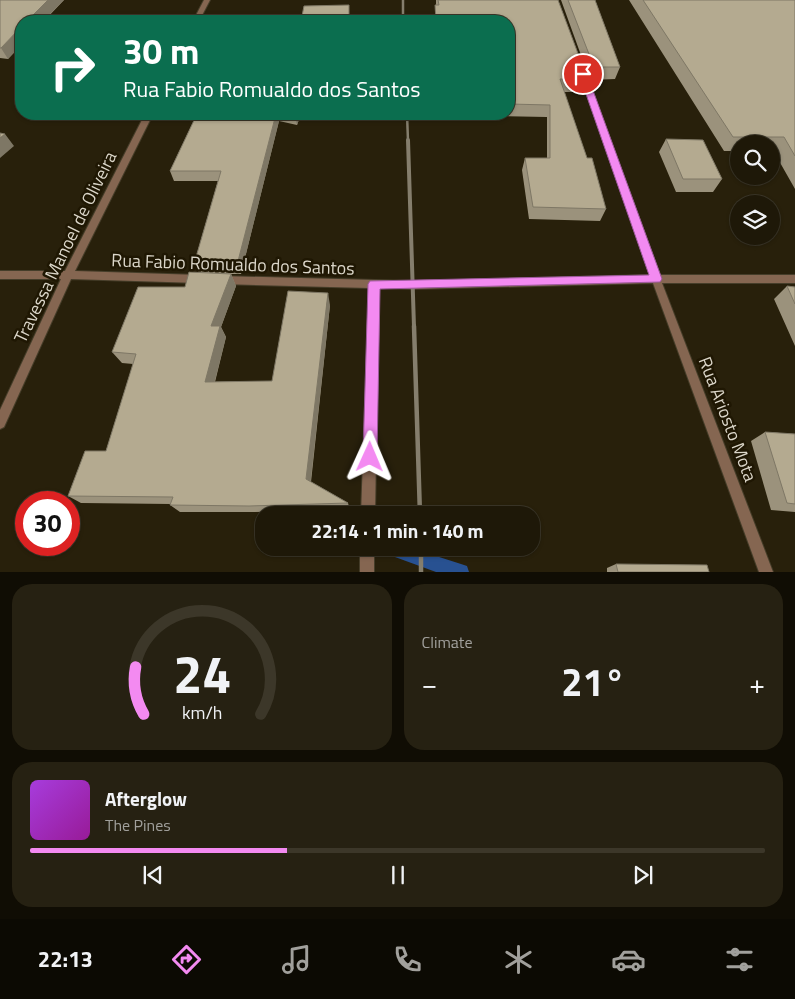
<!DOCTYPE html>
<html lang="en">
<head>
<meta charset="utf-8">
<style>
  :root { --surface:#1e1808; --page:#262112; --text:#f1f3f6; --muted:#a1a09c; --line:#3c3729; --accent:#f38af1 }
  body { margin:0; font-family:"Titillium Web",sans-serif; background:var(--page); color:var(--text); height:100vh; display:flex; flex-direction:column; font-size:19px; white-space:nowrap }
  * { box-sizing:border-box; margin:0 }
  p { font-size:16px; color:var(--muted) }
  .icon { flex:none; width:28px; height:28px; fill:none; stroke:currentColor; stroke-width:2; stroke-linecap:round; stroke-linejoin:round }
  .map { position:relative; height:572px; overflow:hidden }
  .sheet { display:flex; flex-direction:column; gap:12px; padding:12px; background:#100d04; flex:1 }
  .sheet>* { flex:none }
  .top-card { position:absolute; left:15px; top:15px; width:500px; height:105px; border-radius:20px; box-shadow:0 1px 4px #0004,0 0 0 1px var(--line); background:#0b6e4f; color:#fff; overflow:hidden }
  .controls { position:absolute; left:730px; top:135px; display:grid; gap:10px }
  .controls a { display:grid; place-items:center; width:50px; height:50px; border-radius:50%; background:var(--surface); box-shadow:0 1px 4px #0004,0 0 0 1px var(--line); font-size:25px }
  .speed { position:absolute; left:15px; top:491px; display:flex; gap:10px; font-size:25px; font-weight:700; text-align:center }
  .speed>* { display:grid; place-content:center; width:65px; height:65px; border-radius:50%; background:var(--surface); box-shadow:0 1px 4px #0004,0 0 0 1px var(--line); line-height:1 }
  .speed .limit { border:8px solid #d22; background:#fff; color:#111 }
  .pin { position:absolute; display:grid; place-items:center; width:42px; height:42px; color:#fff; margin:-21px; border:2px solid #fff; border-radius:50%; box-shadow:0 1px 5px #0007 }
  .me { position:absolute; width:55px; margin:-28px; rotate:1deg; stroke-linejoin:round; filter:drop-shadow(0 0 4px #0008) }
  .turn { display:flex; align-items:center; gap:18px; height:105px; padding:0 25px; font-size:22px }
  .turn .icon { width:65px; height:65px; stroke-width:2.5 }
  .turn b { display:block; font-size:35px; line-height:42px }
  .big { font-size:38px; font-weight:700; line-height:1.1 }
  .sheet .tile { flex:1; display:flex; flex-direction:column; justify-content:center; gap:8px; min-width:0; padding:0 18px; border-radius:20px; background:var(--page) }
  .sheet .dial { align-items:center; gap:0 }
  .dial svg { height:130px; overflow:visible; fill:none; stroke:var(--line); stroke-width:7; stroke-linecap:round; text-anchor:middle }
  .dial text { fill:var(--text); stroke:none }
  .song { display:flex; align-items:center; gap:15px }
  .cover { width:60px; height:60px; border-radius:8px; background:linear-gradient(135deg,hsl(280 70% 55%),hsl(300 70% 35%)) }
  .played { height:5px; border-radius:2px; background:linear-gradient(90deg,var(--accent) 35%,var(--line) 35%) }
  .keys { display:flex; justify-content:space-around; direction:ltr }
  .heat { display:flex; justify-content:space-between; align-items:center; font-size:28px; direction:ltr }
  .sheet .tiles { flex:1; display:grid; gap:12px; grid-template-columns:1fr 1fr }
  .tile:last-child { grid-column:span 2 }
  .trip { position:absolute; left:255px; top:506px; width:285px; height:50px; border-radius:20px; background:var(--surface); box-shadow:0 1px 4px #0004,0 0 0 1px var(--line); font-weight:700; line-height:50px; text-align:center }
  .menu { display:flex; height:80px; justify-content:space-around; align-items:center; background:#0c0a03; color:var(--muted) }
  .menu .icon { width:35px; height:35px }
  .menu .on { color:var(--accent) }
  .menu b { font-size:22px; color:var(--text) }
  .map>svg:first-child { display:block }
</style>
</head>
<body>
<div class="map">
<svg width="795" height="572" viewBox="0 0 795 572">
  <rect width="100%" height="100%" fill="#28200b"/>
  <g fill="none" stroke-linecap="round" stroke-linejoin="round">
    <path fill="#285191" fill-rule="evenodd" d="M 381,548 L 411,548 L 461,564 L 467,566 L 469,572 L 436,572 L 384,553 Z"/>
    <defs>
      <path id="minor" d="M 204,0 L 210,0 L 199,21 L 193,21 Z
        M 578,58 L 581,60 L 660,275 L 795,275 L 795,283 L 662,283 L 773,572 L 759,572 L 653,283 L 413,289 L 379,288 L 375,515 L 361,515 L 369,288 L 221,284 L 217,283 L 216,280 L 217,277 L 221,276 L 413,281 L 650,275 L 575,60 Z
        M 145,114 L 153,114 L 75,271 L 199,275 L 203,276 L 204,279 L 203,282 L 199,283 L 71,279 L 4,427 L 0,429 L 0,410 L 61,279 L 0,279 L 0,271 L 65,271 Z
        M 360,548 L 374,548 L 374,572 L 360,572 Z"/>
    </defs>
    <use href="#minor" stroke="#453d29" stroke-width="2"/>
    <use href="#minor" fill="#856651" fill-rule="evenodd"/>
    <path stroke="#857e6d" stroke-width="2.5" d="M 403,0 L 403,21
      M 407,114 L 408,141"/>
    <path stroke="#857e6d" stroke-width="4" d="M 408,140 L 414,327"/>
    <path stroke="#857e6d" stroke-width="4.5" d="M 414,326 L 420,515
      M 421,548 L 421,572"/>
  </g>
  <path fill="#9b927c" d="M 0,0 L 64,0 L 8,59 L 0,58 Z
    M 436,0 L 558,0 L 583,67 L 575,92 L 564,92 L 587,158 L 606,209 L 600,221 L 529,219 L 522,170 L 525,158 L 547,158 L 547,117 L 444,115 L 444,114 L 509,114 L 509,21 L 435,21 L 435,5 L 436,5 Z
    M 561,0 L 595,0 L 620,67 L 615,79 L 590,80 Z
    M 629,0 L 795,0 L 795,189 L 774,152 L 771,152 L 771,144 L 739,144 L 739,151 L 724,151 Z
    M 197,114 L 301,114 L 297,125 L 279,121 L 241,274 L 231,274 L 236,286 L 221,327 L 226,337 L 215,382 L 272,381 L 330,305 L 311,482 L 348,503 L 350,510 L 255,512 L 180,512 L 170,505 L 171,504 L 81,503 L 68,496 L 106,451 L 133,364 L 122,363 L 112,352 L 185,287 L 199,273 L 194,264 L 218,181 L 174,181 L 170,171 Z
    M 666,139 L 722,179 L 713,192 L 676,192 L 659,152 Z
    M 787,286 L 795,287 L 795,346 L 774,299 Z
    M 765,432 L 795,434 L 795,512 L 771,510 L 751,441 Z
    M 616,564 L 709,572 L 607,572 L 607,568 Z"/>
  <path fill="#7e7765" d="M 48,0 L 64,0 L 43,21 L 27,21 Z
    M 21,27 L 21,45 L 8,59 L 1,48 Z
    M 276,114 L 277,114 L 279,121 L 241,274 L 237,265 Z
    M 295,114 L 301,114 L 297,125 L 295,115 Z
    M 5,134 L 14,146 L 0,158 L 0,138 Z
    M 231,274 L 236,286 L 221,327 L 226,337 L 212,392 L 205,382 L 211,326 Z
    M 328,293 L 330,305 L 310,487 L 306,479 Z"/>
  <path fill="#b4aa90" stroke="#7e7765" d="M 0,0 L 48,0 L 27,21 L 21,21 L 21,27 L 1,48 L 0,48 Z
    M 438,0 L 558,0 L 583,67 L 575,67 L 579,80 L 560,79 L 587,158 L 592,158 L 606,209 L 533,207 L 525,158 L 550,158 L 550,105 L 509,104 L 509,21 L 436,21 L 435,5 L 439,5 Z
    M 568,0 L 595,0 L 620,67 L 594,67 Z
    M 643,0 L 795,0 L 795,156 L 784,137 L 733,137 Z
    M 349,5 L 349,21 L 245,21 L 248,15 L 302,16 L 304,6 Z
    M 197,114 L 276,114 L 237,265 L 194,264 L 221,171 L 170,171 Z
    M 0,133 L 5,134 L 0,138 Z
    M 666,139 L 703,140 L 722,179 L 683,179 Z
    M 189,272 L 231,274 L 211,326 L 220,326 L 205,382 L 272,381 L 288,291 L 328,293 L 306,479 L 348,503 L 249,506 L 170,505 L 173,497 L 68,496 L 85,451 L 106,451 L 136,354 L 112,352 L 138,287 L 185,287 Z
    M 787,286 L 795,287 L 795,304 Z
    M 765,432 L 795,434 L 795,504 L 787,503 Z
    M 616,564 L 707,565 L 709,572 L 618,572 Z"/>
  <path fill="#f38af1" stroke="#9e5a9d" d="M 583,72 L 587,74 L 662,279 L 660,282 L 380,289 L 377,457 L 375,462 L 370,464 L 365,462 L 363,457 L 368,284 L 370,281 L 649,275 L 579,74 Z"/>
  <g text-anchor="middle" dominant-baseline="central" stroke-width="5" stroke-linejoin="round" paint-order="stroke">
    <g font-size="18" fill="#dbd6c9" stroke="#1f1703">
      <text transform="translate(65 247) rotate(-64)">Travessa Manoel de Oliveira</text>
      <text transform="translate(233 264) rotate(2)">Rua Fabio Romualdo dos Santos</text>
      <text transform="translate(728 419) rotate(69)">Rua Ariosto Mota</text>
    </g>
  </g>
</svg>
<div class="controls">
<a><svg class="icon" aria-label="search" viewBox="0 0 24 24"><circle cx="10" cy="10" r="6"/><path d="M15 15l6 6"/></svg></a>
<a><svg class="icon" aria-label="layers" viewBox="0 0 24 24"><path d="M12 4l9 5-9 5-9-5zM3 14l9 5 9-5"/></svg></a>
</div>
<div class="speed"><div class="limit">30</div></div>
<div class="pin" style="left:583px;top:74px;background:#d93025"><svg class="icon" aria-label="arrive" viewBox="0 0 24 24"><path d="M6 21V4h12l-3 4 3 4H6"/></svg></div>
<svg class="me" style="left:370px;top:457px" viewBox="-20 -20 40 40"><path d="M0-17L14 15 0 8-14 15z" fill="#f38af1" stroke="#fff" stroke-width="4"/></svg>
<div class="trip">22:14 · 1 min · 140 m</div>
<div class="top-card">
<div class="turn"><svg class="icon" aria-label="right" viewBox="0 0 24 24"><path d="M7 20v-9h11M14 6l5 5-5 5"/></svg><div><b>30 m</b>Rua Fabio Romualdo dos Santos</div></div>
</div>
</div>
<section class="sheet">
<div class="tiles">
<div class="tile dial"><svg viewBox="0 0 100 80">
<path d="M14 69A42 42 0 1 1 86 69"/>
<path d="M14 69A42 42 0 0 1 9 40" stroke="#f38af1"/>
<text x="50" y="56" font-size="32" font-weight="700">24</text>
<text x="50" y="72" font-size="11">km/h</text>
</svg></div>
<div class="tile"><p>Climate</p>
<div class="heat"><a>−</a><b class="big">21°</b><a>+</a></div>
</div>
<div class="tile">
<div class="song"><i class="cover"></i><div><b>Afterglow</b><p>The Pines</p></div></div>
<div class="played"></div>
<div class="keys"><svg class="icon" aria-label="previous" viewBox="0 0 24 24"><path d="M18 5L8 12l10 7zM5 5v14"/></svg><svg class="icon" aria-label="pause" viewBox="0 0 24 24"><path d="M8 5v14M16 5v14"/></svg><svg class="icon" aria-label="next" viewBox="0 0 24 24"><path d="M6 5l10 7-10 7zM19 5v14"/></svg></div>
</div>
</div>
</section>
<nav class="menu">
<b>22:13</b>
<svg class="icon on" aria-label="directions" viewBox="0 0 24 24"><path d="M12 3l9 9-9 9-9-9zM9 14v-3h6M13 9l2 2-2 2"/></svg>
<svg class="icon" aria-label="music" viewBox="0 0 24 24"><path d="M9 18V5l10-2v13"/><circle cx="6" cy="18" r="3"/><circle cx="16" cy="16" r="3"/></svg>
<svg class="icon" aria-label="phone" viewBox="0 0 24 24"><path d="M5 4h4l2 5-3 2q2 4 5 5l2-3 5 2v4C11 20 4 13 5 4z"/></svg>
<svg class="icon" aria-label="climate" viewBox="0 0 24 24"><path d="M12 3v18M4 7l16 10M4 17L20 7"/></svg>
<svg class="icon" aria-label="car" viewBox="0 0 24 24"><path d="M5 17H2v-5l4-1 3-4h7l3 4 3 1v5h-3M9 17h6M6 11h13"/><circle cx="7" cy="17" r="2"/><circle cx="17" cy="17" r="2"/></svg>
<svg class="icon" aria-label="filters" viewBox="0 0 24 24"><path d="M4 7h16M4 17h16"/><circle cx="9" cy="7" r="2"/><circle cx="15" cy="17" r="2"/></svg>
</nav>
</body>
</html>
